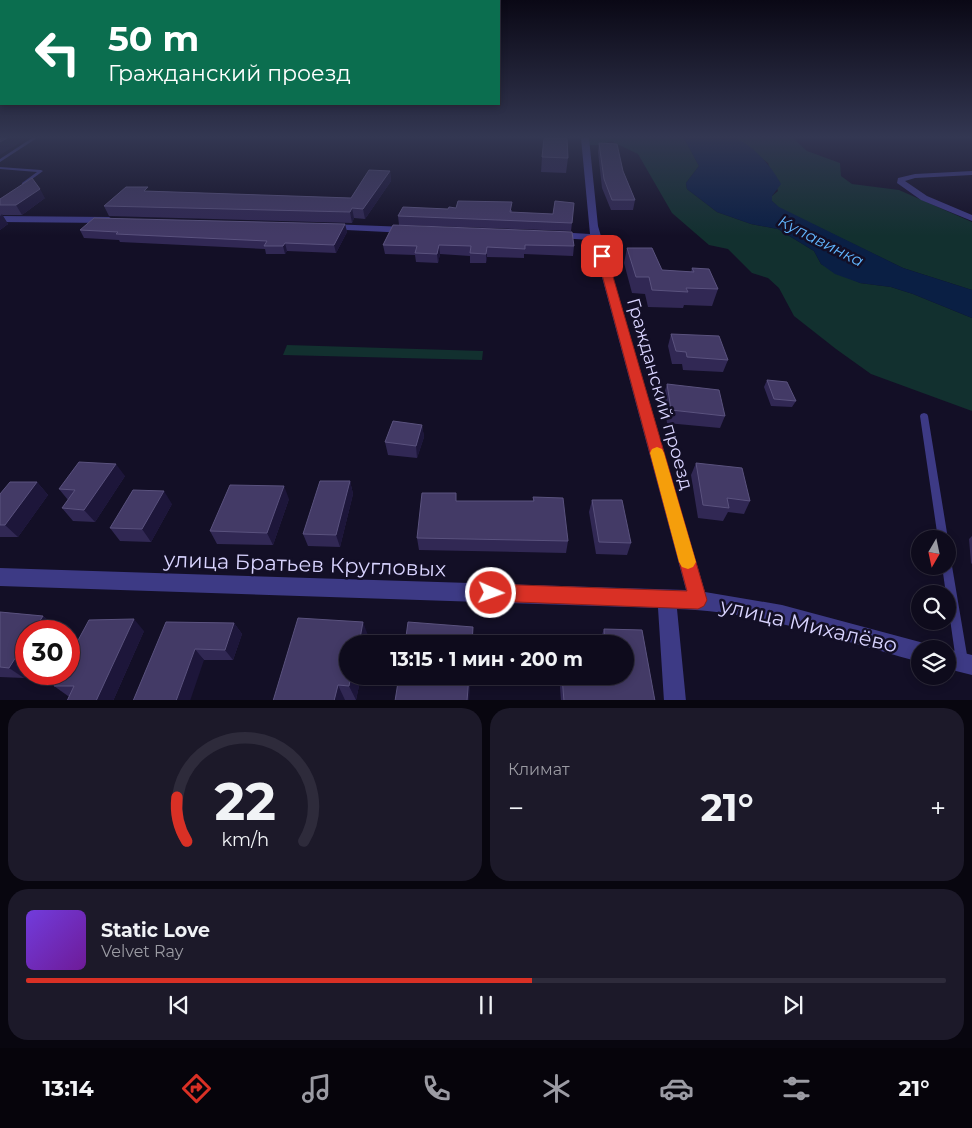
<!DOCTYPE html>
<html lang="ru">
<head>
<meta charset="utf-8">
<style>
  :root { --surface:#0e0b1c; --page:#1c1929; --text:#f1f3f6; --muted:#9b9ba3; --line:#2e2b3b; --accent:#d93025 }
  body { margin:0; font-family:Montserrat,sans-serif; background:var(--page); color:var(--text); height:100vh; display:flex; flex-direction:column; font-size:19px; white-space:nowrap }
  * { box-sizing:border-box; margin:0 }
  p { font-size:16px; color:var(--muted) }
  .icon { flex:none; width:28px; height:28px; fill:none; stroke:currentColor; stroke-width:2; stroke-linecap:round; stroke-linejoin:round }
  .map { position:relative; height:700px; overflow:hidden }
  .details { display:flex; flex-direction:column; gap:8px; padding:8px; background:#08060f; flex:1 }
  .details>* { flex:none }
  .hud { position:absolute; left:0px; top:0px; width:500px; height:105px; box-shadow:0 2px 8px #0003,0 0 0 1px var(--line); background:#0b6e4f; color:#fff; overflow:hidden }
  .needle { width:32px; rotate:189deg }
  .controls { position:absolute; left:911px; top:530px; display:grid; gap:10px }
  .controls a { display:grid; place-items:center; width:45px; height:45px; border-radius:50%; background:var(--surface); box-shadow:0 2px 8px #0003,0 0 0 1px var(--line); font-size:25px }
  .speed { position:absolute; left:15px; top:620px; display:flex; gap:10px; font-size:25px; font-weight:700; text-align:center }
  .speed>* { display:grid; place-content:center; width:65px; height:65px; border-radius:50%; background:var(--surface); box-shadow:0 2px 8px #0003,0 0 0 1px var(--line); line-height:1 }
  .speed .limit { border:8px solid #d22; background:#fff; color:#111 }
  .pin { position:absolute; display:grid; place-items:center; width:42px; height:42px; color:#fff; margin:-21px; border-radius:10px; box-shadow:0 2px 8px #0006 }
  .me { position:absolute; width:55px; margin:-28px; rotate:92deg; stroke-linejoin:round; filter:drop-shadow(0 0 4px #0008) }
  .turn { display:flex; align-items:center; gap:18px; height:105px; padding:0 25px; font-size:22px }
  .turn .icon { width:65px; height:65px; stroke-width:2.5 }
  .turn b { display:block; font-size:35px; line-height:42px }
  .big { font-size:38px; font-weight:700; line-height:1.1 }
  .details .widget { flex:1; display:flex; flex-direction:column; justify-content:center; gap:8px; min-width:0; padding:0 18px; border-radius:20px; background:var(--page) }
  .details .dial { align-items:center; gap:0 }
  .dial svg { height:130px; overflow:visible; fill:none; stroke:var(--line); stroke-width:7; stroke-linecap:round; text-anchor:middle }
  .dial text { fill:var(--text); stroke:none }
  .song { display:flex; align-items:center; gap:15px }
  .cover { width:60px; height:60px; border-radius:8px; background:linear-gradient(135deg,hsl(260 70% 55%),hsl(280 70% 35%)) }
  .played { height:5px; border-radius:2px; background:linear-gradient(90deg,var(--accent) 55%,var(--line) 55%) }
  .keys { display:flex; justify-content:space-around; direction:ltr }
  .heat { display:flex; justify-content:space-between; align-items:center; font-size:28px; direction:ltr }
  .details .tiles { flex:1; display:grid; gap:8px; grid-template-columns:1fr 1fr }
  .widget:last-child { grid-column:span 2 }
  .trip { position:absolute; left:339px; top:635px; width:295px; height:50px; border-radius:25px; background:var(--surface); box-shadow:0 2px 8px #0003,0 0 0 1px var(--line); font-weight:700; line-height:50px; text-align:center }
  .tabs { display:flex; height:80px; justify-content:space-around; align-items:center; background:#06040b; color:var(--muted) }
  .tabs .icon { width:35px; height:35px }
  .tabs .selected { color:var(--accent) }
  .tabs b { font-size:22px; color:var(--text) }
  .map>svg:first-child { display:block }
  .green { fill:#12302f }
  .water { fill:#0a1f44 }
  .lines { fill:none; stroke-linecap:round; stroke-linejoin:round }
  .lane { fill:#3d3a85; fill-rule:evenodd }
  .street { fill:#3d3a85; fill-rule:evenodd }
  .wall { fill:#312854 }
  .shaded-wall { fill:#1d163a }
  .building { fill:#433a66; stroke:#5a527e }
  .route { fill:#d93025; stroke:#8d1f18 }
  .slow { fill:#f59e0b }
  .labels { text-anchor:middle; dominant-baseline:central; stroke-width:5; stroke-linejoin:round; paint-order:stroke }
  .far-water-label { font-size:16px; font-style:italic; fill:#62b6ff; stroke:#130f26 }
  .street-label { font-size:18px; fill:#d9d4ff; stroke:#130f26 }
  .near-street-label { font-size:21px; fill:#d9d4ff; stroke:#130f26 }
</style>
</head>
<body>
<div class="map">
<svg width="972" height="701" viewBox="0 0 972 701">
  <rect width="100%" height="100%" fill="#130f26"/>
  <path class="green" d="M588,138H684L699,166L686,183L687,189L717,212L751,224L778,229L814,251L821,264L860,283L891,287L913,294L972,318V411L871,374L836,349L794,316L779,288L768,278L752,273L728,249L709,245L672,213L638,154L611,141L600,145H588Z
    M734,138H793L807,151L840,163L841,176L852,184L899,190L972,222V290L903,268L779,208L772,201V196L778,191L768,163Z
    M287,345L483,351L482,360L283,355Z"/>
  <path class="water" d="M684,138C697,138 724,134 735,138C753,145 773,168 781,184L772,196V201L779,207L903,268L972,290V318L913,294L891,287L860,283L835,274L821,264L814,251L778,229L751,224L717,212L687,189L686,183L699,166Z"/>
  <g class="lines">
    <path class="lane" d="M32,138H37L0,162V159Z
      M0,167L41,170L43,171L24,185L22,184V183L37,172L0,169Z
      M924,413L927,414L928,416L948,539V541V539H938L920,416L921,414Z
      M948,561L951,562L952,566L968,661L966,665L962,667L958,665L956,661L948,605V594H946L942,566H948Z"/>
    <path class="street" d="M581,138H589L598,226L705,592L782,605L920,642L927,645L929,649H920V662C841,641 760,611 677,609L686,701H664L658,608L0,586V568L686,590L592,240L557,238L552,235L557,232L590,234Z
      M972,171V175L915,178L905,181L927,196L972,215V221L921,200L897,183L898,178L915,174Z
      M0,216L109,217L114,220L109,223L0,222Z
      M329,224L407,227L412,230L407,233L326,229V225Z
      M948,649L972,655V675L948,669Z"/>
  </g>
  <path class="wall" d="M599,143L623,171L635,200L633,210H611L602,188L598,152Z
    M542,157L568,158L566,173L541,172Z
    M390,171L391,181L365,219L354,218L352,223L109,216L104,206L149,191L351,198Z
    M45,198L22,215H2L8,224L0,230V199Z
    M448,209L512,210V212L572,223L571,231L399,225L398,216Z
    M345,224L347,232L336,253L287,251L285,254H266L265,249L120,242L119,240L84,238L80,230Z
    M393,225L574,246L573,256L524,254V258L487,257L486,263H470V256L440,254L438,263L416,262L415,255L385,254L383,245Z
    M627,248L662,270L691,272L692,268L718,289L712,306L684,305L683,308L648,307L645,294L632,293L624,263Z
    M671,334L728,360L723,372L683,370L682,364H672L668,346Z
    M767,380L796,401L792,407L771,406L764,387Z
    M667,384L725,416L720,428L667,423L663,397Z
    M422,425L424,437L417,458L388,455L385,442Z
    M696,463L750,501L744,514L728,512L723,521L698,518L691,475Z
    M125,476L95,522L73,521L62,508L68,500L59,489Z
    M350,481L353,494L340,547L308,546L303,534Z
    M37,482L48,495L18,537H0V494Z
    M533,497L568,541L566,553L419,550L417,538L457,501H533Z
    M289,499L273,545L217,544L210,531Z
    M592,500L631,543L627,555L596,554L589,512Z
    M172,504L151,542L120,541L110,528Z
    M972,536V564L971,563L969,539Z
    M0,612L43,616L56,627L24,678L0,677Z
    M166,622L234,623L242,634L233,660H204Z
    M604,629L642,630L655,701H561L560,687L562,677H605L604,676H625V644H600V640Z
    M144,631L113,701H67L69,696H68L54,686Z
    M369,638L348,676H361L356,700H345V701H273Z"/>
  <path class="shaded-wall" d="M7,138H28L0,155V142Z
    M390,171L391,181L365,219L363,209Z
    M40,189L45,198L22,215L16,205Z
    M352,208L354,218L352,223L350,212Z
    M2,214L8,224L0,230V216Z
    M345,224L347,232L336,253L334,245Z
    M285,243L287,251L285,254L283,246Z
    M439,245L440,254L438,263L437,254Z
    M487,247V257L486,263V254Z
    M422,425L424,437L417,458L416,446Z
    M116,464L125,476L95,522L84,510Z
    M350,481L353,494L340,547L336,535Z
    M37,482L48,495L18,537L5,525Z
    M284,486L289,499L273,545L267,533Z
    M164,491L172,504L151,542L142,529Z
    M43,616L56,627L53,631H33Z
    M134,619L144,631L113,701H96Z
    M363,622L369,638L368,644H359Z
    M234,623L242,634L233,660L225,650Z
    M26,641V674H27L24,678L9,668Z
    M195,649L204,660L190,701H176Z
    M351,676H361L356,700L349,686Z
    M469,676H471L469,701H467Z
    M338,685L345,700V701H334Z"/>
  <path class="building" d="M0,138H7L0,142Z
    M544,138H567L568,158L542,157Z
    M599,143L617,144L623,171L635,200H612L604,179Z
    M369,170L390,171L363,209L352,208L350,212L104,206L126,187H148L144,191L351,198Z
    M32,178L40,189L16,205H0V199Z
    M458,201L512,202L510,212L553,214L555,201L574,203L572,223L398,216L403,207L448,209L449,207L456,208Z
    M94,218L345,224L334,245L285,243L283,246H264L267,241L116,234L118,232L80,230Z
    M393,225L572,232L574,246L525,245V249L487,247L486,254L470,253L471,246L439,245L437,254L415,253L417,246L383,245Z
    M627,248H652L662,270L694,272L692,268L709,269L718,289L686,288L688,292L652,290L649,277H636Z
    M671,334L719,336L728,360L687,357L686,352L676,351Z
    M767,380L787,382L796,401L774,399Z
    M667,384L719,390L725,416L671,410Z
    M393,421L422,425L416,446L385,442Z
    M79,462L116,464L84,510L62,508L75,490L59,489Z
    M696,463L742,468L750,501L727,498L729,508L703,505Z
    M320,481H350L336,535L303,534Z
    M10,482H37L5,525H0V494Z
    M230,485L284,486L267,533L210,531Z
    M133,490L164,491L142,529L110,528Z
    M422,493H456V501H534L533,497L563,498L568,541L417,538Z
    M592,500H622L631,543L599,542Z
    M0,612L43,616L33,631H26V641L9,668L0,667Z
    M298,618L363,622L359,644H348V676H351L349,686L338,685L334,701H273Z
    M134,619L96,701H67L74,686H54L60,674H69V657L89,620Z
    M166,622L234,623L225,650L195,649L176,701H133Z
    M408,622L473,627L472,644H405Z
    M604,629L642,630L655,701H564L562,677L610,678V676H625V644H605Z
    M399,676H469L467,701H395Z"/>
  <linearGradient id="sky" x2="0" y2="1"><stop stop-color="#0a0815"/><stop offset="0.58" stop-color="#333752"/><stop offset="1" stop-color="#333752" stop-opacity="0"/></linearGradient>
  <rect width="972" height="236" fill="url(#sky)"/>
  <path class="route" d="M602,253L607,256L707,600L704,606L698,609L491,601L485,599L482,593L485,587L491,584L687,591L597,256Z"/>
  <path class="slow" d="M657,447L662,449L664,453L696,562L693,567L688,569L682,567L679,562L650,453L652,449Z"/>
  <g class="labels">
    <g class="far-water-label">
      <text transform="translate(821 241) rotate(27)">Купавинка</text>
    </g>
    <g class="street-label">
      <text transform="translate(660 394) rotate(74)">Гражданский проезд</text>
    </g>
    <g class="near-street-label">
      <text transform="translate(305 564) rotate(2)">улица Братьев Кругловых</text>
      <text transform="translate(809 625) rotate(13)">улица Михалёво</text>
    </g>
  </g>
</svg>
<div class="controls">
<a><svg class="needle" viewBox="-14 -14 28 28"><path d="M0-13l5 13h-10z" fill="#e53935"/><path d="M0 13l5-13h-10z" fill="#9b9ba3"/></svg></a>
<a><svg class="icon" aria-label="search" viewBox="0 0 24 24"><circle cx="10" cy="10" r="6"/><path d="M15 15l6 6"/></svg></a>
<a><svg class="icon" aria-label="layers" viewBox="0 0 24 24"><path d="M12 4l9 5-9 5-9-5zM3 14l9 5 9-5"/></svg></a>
</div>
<div class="speed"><div class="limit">30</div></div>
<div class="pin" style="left:602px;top:256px;background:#d93025"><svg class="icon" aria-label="arrive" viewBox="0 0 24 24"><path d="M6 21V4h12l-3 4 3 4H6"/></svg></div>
<svg class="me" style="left:491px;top:593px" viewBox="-20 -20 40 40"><circle r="17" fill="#d93025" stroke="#fff" stroke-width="3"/><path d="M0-11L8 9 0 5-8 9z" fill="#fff"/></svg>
<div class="trip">13:15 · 1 мин · 200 m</div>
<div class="hud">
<div class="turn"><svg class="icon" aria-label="left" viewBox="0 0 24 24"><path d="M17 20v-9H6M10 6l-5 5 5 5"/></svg><div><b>50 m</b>Гражданский проезд</div></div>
</div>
</div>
<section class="details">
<div class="tiles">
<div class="widget dial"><svg viewBox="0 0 100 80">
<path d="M14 69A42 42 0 1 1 86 69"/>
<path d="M14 69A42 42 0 0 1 8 42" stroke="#d93025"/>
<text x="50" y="56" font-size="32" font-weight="700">22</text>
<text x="50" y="72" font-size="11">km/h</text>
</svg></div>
<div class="widget"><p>Климат</p>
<div class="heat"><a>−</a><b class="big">21°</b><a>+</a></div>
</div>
<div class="widget">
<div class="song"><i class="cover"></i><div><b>Static Love</b><p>Velvet Ray</p></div></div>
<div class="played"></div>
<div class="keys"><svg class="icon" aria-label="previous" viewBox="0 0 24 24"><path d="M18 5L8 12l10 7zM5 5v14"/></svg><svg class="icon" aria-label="pause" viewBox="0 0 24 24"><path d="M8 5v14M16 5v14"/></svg><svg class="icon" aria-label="next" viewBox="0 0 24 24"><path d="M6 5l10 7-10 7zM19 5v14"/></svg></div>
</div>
</div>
</section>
<nav class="tabs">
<b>13:14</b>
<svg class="icon selected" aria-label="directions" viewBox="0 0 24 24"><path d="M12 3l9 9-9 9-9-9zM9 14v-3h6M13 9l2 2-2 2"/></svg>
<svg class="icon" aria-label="music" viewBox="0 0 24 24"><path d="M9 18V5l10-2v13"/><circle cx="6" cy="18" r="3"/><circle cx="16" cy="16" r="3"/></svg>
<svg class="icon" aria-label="phone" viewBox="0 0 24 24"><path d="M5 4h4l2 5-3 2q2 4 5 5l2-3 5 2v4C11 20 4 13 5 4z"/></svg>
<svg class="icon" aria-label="climate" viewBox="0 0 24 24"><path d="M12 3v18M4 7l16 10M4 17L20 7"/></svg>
<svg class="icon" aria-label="car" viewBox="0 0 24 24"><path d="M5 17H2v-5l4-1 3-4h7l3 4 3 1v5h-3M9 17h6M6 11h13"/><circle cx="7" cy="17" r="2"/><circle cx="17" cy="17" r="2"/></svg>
<svg class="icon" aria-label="filters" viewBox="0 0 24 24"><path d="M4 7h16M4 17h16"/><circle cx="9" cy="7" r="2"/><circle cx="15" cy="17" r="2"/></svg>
<b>21°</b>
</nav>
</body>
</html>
